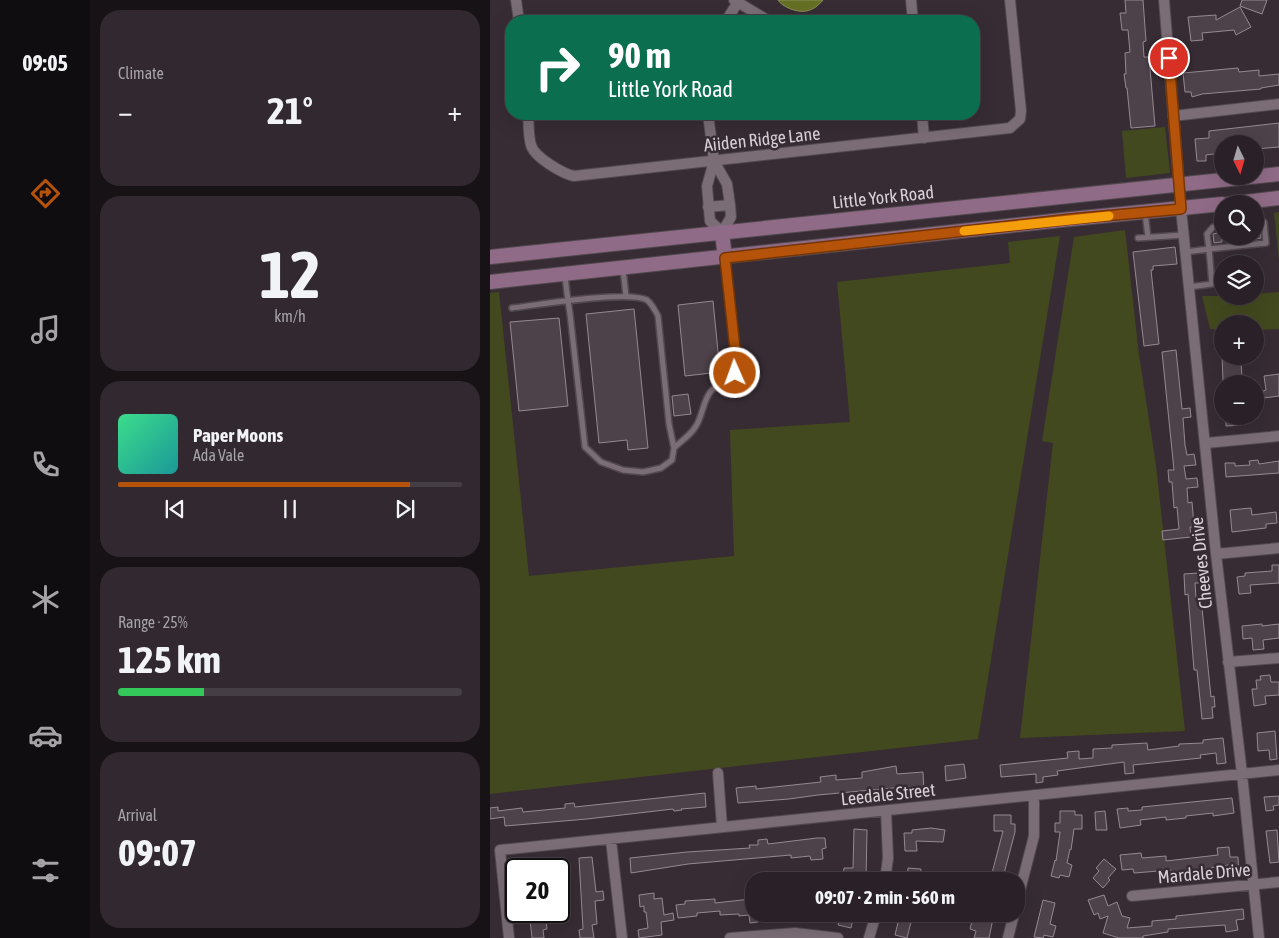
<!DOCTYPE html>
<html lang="en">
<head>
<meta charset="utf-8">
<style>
  :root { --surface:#292127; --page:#31292f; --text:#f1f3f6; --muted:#a5a3a7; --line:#453e44; --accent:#b45309 }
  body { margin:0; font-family:"Asap Condensed",sans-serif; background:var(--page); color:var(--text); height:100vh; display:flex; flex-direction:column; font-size:19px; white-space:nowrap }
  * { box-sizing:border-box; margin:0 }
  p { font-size:16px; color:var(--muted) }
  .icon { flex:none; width:28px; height:28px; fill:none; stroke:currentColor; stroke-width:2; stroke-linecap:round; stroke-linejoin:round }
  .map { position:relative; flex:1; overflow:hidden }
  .side { display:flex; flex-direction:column; gap:10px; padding:10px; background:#171215; width:400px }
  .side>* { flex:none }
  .top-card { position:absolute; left:15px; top:15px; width:475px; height:105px; border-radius:20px; box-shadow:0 5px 20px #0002,0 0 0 1px var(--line); background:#0b6e4f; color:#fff; overflow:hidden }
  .needle { width:32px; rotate:175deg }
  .buttons { position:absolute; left:724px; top:135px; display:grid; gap:10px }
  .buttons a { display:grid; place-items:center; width:50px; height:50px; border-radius:50%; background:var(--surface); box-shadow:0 5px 20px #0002,0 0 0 1px var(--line); font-size:25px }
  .speed { position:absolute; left:15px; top:858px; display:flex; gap:10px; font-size:25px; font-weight:700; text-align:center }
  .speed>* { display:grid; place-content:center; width:65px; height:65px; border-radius:50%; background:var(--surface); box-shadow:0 5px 20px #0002,0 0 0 1px var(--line); line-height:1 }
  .speed .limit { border:2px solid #111; border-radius:8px; background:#fff; color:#111 }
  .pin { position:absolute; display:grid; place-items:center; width:42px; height:42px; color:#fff; margin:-21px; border:2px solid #fff; border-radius:50%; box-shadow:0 1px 5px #0007 }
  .me { position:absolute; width:55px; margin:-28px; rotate:358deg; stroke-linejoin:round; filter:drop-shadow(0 0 4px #0008) }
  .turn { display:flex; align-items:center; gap:18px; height:105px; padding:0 20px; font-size:22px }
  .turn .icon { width:65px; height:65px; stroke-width:2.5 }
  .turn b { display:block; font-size:35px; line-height:42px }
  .big { font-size:38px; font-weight:700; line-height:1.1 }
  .side .widget { flex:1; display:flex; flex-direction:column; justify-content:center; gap:8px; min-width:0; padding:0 18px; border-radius:20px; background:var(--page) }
  .side .dial { align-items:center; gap:0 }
  .dial b { font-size:65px; line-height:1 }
  .song { display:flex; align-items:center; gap:15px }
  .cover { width:60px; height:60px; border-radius:8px; background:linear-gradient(135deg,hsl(150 70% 55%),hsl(180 70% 35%)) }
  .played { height:5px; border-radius:2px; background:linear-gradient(90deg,var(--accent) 85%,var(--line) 85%) }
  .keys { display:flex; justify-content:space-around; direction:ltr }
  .heat { display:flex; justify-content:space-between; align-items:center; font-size:28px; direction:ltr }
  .charge { height:8px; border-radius:4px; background:linear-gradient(90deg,#34c759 25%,var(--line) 0) }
  .trip { position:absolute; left:255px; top:872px; width:280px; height:50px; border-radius:20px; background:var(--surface); box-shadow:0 5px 20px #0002,0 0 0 1px var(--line); font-weight:700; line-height:50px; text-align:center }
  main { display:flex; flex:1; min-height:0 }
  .menu { display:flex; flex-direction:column; width:90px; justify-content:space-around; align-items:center; background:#100d10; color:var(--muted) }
  .menu .icon { width:35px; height:35px }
  .menu .on { color:var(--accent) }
  .menu b { font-size:22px; color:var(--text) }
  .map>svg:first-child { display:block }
  .green { fill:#43491e }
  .water { fill:#667025; stroke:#888d5a }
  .building { fill:#4e424a; stroke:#958892 }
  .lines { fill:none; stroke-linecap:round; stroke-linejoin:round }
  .service-casing { stroke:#52494f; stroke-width:8 }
  .minor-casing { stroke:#52494f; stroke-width:12 }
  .secondary-casing { stroke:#52494f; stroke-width:16 }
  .service { stroke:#7a6d76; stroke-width:5 }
  .minor { stroke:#7a6d76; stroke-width:10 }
  .secondary { stroke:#906b87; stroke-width:14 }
  .route-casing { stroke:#753606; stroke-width:12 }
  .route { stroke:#b45309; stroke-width:9 }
  .slow { stroke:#f59e0b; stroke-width:9 }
  .labels { text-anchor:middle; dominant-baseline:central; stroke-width:5; stroke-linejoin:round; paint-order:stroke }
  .street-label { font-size:18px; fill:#d7d0d5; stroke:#372c34 }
</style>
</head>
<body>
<main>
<nav class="menu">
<b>09:05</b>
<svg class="icon on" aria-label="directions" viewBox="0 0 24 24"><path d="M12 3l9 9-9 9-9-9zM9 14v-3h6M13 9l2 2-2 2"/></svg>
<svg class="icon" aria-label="music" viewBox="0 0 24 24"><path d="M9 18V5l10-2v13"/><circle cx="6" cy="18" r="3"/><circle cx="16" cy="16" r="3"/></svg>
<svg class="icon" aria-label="phone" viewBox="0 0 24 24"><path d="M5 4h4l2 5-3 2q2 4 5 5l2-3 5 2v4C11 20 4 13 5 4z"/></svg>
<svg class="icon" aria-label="climate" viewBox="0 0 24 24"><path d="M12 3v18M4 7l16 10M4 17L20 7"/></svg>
<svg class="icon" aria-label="car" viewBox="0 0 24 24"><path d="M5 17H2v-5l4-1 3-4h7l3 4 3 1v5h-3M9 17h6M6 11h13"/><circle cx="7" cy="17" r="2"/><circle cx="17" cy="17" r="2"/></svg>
<svg class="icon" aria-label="filters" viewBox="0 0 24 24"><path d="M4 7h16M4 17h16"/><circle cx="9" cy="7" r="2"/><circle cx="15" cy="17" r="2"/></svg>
</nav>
<section class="side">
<div class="widget"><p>Climate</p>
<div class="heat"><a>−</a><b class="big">21°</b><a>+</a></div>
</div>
<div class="widget dial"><b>12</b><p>km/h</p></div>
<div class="widget">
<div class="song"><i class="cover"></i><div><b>Paper Moons</b><p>Ada Vale</p></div></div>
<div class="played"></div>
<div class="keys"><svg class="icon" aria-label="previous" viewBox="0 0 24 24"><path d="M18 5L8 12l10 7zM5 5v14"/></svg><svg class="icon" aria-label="pause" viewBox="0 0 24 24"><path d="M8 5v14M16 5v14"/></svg><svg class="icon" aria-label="next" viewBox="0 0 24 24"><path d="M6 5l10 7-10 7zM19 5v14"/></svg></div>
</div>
<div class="widget"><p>Range · 25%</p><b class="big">125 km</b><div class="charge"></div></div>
<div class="widget"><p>Arrival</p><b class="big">09:07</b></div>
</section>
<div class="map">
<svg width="789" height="938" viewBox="0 0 789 938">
  <rect width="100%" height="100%" fill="#372c34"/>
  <path class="green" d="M675,127L680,173L636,178L632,131Z
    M789,212V260L784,213Z
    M635,230L649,355L666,465L695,731L530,738L563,443L552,441L584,237Z
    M570,236L488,739L0,794V293L9,292L39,576L244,556L240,430L360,422L347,282L520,263L518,242Z
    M789,292V329L765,330V324H732V329H720L712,296H765V294Z"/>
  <path class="water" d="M288,0H333C329,5 323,10 316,11C308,13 292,7 288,0Z"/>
  <path class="building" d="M635,0H653L656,41L653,42L654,57H659L665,126L641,128L637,88H636L634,74H636L635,53L640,52L638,30H632L630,13H636Z
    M752,0H777L772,14L750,6Z
    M750,7L761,27L746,35L744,30L712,33L713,40L701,41L698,17L726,15V20Z
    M748,68L749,72L769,70V76L789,74V85L771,88V89L712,94L702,97L701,92H695L693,73Z
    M789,123V147L765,149V144H732V153L716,155V161H707L705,139L719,138V131Z
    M770,228L771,238L765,239V229Z
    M732,232V242L724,243L723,234Z
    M685,247L687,264L663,266V270H661L669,344L654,346L643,252Z
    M223,301L230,372L195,376L188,305Z
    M144,309L158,448L138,450L137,440L109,443L96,314Z
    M69,318L78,406L29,411L20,322Z
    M686,350L692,409L700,408L701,417L693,418L695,445L697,455L704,454L706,465L694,466L696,479L707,478L708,487L697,488L698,503L702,502L703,514L704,527H700L701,537L673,540L672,531L689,529L687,507L684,508L682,482H679L678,470H684L672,352Z
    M732,356H740L741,360H751L752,379L733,380Z
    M789,374V396L774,398L773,391L776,390L774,376Z
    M198,394L201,414L184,416L182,396Z
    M736,416H750L751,425L736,426Z
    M768,460L769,464L789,461V473L736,477L735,463H745V466L760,465L759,461Z
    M761,508L762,515L786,512L787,523L776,524V528L742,532L740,510Z
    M782,565H789V583L760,585L761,593L749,594L747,577L755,576V573L782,571Z
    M708,573L709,583H705L706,598H711L721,697L724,696L725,707H722L723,718L712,719L707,670H704L698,594L695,595L694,574Z
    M772,624V626L789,624V638L773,640L774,649L763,650L762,638L753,639L752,626Z
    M780,675L781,682H789V695L775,696L776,704L764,706L762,689H767L766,680H771L770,676Z
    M785,731L787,759L780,760L779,750L768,751L767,733Z
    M733,738L736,763L727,764L726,753L710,755L711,758L643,765L644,773L635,774L634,762L567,771L568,775L553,777V782L546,783V774L511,777L510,765L578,758L577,752L589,751V759L603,758V749L622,748V745L657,743L658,750L689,746V744L713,743V740Z
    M474,764L476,778L456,781L455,766Z
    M406,766L407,774L433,772L434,793L426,794V787H414L328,795L299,799L248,803L246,788L266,786V789L331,782L330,777L346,775V780L372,778V772Z
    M215,793L216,807L191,809L192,810L184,811L183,809L97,819L15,826L14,817L0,819V808L8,807V811L32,808L33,812L75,808V804L84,803L85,807Z
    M789,796V805L783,806L784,810L776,811L774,797Z
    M742,798L744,813L723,816V813L696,816V818L676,820V817L650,820L651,825L630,828L627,809L638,808V811L652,810V807Z
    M570,811H585V815H592V829H584L581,850L580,849L577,863L582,865L579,877L570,875L569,878L561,876L565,860L566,861L570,832H565V823H570Z
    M615,811L617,830H606L605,812Z
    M504,815H521V824H525V832L512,881H500L513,831H504Z
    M441,828L455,830L453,842L426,841L427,851H415L414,833H422V830Z
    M364,829L377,830L376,881H359V879H353L354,868H363Z
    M787,830L789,862L780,863L776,831Z
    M327,838H335L336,848L332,849L333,859L321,860L320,856L301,858V855L198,864L141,873L140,858L197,852L260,848L259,845H268V840L277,839L278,844Z
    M739,847L740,857H748L749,876L739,877L738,865L702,871L703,881L696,882L694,871L681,872V870L644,873L643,869L632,870L630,855L651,853L652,858L676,856V861L728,855L727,848Z
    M102,857L106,892L113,891L114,900L105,901L107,924L102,925L104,938H90L89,930L93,929L89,858Z
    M614,859L626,869L618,878L620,880L613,888L603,878L609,871L606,868Z
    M48,861V869H22V864Z
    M418,868L431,869L430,881H417Z
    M164,893V899L172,898L174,915L183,913L184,920L171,922L172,935L149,938L148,930L158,928L156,912H154V906L150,907L149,895Z
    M614,895L618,906L627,902L632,916L640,918L637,928L662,926V921L686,919V916L753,909L754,919L746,920L748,930L736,932L735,925L678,929V932L653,936V938H629L613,933L618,916L610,919L608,913L604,915L598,900Z
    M225,899V903L261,899V901H264V914H268V922L260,923L259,915L249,916V914L230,915V911L207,913V916L188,918L186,905L195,904V901Z
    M553,900L565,903L560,924L566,926L563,937L554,935L553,938L544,937Z
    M39,911H55L57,929L53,930L54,938H42Z
    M351,914H364L361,928L348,925Z
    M410,914H423L417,938L405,935Z
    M491,914H504L499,938H484L486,931L480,929L483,917L490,919Z"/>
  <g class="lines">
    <defs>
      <path id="service" d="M728,205L730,224
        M655,213L658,237
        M732,224L723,227L717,234L719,249L776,243L774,222L768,220L767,201
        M648,238L694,235
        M695,252L719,249L722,284L699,287
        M133,269L136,296
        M22,308C46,305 139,290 157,300C162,304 165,310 168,316L179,424L184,448L182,460L171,468L153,472L133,470L111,462L95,447L80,314C78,301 76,288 75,275
        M184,448C191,441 201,435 206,426C213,415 213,399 222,390C232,381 243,382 247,367L235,258"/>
      <path id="minor" d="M26,0L29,21
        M244,0L279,21
        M421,0L423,21
        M674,0L691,209L726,554L752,774L769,938
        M236,21L248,2
        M38,114C39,124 38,135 41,145C44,157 73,174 84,176L520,128L530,119L531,111L520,0
        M218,114L224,161
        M432,114L434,138
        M683,116L789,104
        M224,161L237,184L240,205L241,217L232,232L220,221L217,186Z
        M218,207L240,205
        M716,443L789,436
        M726,554L789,548
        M738,662L789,658
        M228,773L232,827
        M121,840L132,938
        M395,881L398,858L396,811
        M642,896L789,882
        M526,906L544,836V795
        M19,938L10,850L789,770
        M240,938L305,933L348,938
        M379,938L386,914
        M518,938L524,914"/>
      <path id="secondary" d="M738,204L789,198
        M232,232L235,258
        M0,257L789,174
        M0,282L581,219L732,204"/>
    </defs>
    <use href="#service" class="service-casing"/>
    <use href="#minor" class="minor-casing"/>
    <use href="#secondary" class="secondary-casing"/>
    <use href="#service" class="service"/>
    <use href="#minor" class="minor"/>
    <use href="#secondary" class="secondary"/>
  </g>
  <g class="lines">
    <defs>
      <path id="route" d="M245,373L247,367L235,258L581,219L691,209L679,58"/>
    </defs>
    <use href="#route" class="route-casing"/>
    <use href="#route" class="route"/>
    <path class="slow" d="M474,231L619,216"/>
  </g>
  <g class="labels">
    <g class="street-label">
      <text transform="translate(272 139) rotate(-6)">Aiiden Ridge Lane</text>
      <text transform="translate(393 197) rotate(-6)">Little York Road</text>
      <text transform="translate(711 563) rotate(-96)">Cheeves Drive</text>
      <text transform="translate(398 794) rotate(-6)">Leedale Street</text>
      <text transform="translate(714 873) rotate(-5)">Mardale Drive</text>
    </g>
  </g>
</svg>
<div class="buttons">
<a><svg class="needle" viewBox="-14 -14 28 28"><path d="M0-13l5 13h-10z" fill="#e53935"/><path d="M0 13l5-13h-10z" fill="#a5a3a7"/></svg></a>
<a><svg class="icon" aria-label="search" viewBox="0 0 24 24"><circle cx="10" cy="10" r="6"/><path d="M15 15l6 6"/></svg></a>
<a><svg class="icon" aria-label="layers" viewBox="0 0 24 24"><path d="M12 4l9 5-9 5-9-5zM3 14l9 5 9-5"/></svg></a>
<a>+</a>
<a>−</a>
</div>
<div class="speed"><div class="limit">20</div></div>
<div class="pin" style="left:679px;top:58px;background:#d93025"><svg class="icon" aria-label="arrive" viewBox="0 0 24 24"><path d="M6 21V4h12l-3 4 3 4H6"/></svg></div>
<svg class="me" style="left:245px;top:373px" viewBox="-20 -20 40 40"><circle r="17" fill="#b45309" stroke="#fff" stroke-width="3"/><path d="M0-11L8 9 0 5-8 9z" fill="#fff"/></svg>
<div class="trip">09:07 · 2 min · 560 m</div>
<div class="top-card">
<div class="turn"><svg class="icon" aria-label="right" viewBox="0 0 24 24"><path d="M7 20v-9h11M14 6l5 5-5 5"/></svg><div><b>90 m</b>Little York Road</div></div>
</div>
</div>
</main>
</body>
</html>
